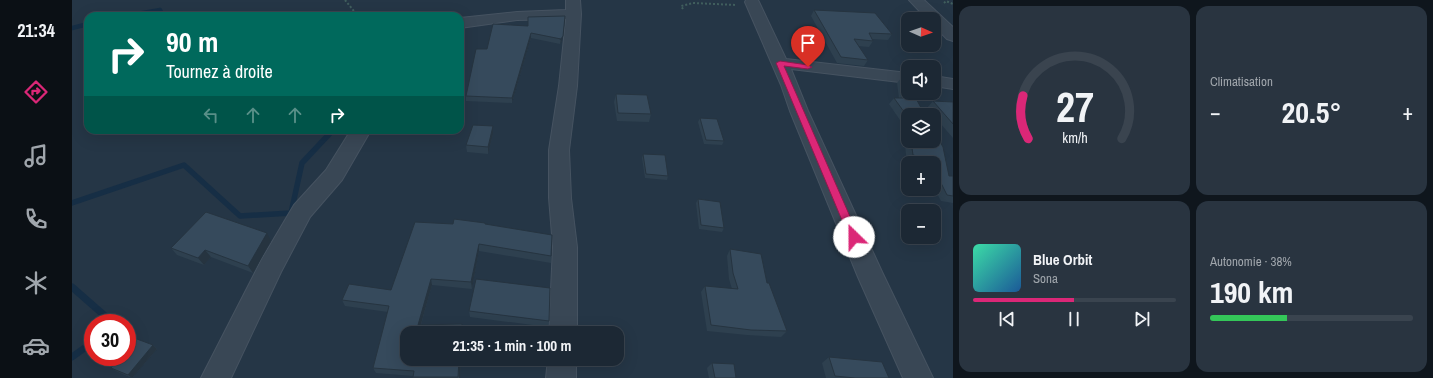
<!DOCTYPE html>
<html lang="fr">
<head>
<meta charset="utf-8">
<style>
  :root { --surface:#1c2834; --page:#293440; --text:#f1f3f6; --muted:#a0a6ac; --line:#3a444f; --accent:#db2777 }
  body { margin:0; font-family:"Archivo Narrow",sans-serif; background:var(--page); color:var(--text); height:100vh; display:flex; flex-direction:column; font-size:15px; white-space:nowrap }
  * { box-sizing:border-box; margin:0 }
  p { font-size:13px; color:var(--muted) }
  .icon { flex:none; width:22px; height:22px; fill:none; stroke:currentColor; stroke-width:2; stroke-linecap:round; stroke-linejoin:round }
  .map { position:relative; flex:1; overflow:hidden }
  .drawer { display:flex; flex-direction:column; gap:6px; padding:6px; background:#0f161d; width:480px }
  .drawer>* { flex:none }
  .banner { position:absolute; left:12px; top:12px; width:380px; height:122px; border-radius:12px; box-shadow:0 4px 16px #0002,0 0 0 1px var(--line); background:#00695c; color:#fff; overflow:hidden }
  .needle { width:26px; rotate:92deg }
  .buttons { position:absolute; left:829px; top:12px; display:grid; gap:8px }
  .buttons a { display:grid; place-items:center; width:40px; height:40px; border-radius:8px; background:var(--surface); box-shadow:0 4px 16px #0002,0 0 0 1px var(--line); font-size:20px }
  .speed { position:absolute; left:12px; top:314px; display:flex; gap:8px; font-size:20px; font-weight:700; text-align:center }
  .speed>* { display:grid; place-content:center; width:52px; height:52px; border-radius:50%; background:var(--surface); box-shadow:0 4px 16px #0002,0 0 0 1px var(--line); line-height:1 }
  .speed .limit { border:6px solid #d22; background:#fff; color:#111 }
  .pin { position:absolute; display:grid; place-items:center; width:34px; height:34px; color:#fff; margin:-41px -17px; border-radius:50% 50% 50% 0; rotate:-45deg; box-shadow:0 0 4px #0007 }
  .pin .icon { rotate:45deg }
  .me { position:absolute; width:44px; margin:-22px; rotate:337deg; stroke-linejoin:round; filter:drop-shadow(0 0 3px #0008) }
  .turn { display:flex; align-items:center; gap:14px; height:84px; padding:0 16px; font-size:18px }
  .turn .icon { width:52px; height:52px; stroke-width:2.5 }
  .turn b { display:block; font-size:28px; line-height:34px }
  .lanes { display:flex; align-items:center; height:38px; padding:0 16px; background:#0003; justify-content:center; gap:20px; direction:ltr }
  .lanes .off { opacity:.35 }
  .big { font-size:30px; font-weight:700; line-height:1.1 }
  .drawer .widget { flex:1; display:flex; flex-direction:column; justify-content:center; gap:6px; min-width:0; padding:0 14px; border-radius:12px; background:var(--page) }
  .drawer .dial { align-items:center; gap:0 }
  .dial svg { height:104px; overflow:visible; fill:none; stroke:var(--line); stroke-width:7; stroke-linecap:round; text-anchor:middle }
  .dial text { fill:var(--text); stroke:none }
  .song { display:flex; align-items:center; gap:12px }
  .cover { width:48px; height:48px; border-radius:6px; background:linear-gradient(135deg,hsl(160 70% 55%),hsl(210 70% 35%)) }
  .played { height:4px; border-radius:2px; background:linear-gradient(90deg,var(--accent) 50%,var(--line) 50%) }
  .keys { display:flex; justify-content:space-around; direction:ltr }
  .heat { display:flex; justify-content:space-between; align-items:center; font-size:22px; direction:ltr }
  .charge { height:6px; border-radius:3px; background:linear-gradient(90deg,#34c759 38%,var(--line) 0) }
  .drawer .tiles { flex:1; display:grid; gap:6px; grid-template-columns:repeat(2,1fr) }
  .trip { position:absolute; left:328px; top:326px; width:224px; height:40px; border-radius:12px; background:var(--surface); box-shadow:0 4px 16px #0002,0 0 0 1px var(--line); font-weight:700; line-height:40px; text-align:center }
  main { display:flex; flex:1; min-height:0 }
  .tabs { display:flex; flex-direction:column; width:72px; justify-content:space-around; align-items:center; background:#0b1015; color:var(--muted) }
  .tabs .icon { width:28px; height:28px }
  .tabs .current { color:var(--accent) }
  .tabs b { font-size:18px; color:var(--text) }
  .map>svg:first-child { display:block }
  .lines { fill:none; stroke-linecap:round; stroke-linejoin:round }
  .stream-far2 { stroke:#162e45; stroke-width:4.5 }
  .stream-far1 { stroke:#162e45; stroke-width:5.5 }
  .stream { stroke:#162e45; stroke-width:7 }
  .minor-casing { stroke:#465361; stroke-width:2 }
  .path { stroke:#405e5d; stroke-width:2; stroke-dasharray:2 2; stroke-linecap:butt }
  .minor { fill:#394755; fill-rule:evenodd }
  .wall { fill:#2e404f }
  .shaded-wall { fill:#263440 }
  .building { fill:#364a5c; stroke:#263440 }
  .route { fill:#db2777; stroke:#8e194d }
</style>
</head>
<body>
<main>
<nav class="tabs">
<b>21:34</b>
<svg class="icon current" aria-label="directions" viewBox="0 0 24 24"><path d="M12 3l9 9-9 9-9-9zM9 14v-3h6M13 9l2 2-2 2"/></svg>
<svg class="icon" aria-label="music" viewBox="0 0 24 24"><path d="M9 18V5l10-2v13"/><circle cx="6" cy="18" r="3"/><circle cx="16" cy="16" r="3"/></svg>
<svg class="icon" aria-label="phone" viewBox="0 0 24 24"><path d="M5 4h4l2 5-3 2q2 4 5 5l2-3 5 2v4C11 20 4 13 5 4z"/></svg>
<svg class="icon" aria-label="climate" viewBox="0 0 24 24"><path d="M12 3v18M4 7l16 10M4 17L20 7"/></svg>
<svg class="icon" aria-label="car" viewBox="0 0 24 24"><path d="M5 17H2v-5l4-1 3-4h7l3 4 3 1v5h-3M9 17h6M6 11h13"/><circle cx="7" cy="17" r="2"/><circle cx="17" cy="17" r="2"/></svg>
</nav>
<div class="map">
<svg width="881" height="378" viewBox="0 0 881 378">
  <rect width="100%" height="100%" fill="#253646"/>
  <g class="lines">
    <path class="stream-far2" d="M54,16L88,10L91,16
      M0,28L16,24"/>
    <path class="stream-far1" d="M0,203L112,165L168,216L219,213L230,163L261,130"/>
    <path class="stream" d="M0,287L41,323
      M0,357L21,342"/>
    <defs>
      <path id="minor" d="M494,0H508L509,14L505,86L497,150L499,198L505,247V333H477L481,247L477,198V150L487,86L494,19L445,20L388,28V18L445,12L494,10Z
        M674,0H686L687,2L714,59L836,73V83L719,69L736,111L811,274L861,378H831L786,277L718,111L709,85L673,2Z
        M837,0H852L881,27V41L875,39L862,26V19H855Z
        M862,76L881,79V89L862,86Z
        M279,130H299L270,180L238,217L209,272L159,378H129L190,259L222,205L254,170Z
        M476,359H504V378H474Z"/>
    </defs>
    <use href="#minor" class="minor-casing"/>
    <path class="path" d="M273,0L286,16
      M872,3L874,1L881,4
      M611,9L609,6L621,3L664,5"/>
    <use href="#minor" class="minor"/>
  </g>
  <path class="wall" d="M742,10L820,34L816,40L800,39L801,41L797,47L786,46L796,60L792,66L765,63L739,16Z
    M456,17L490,41L488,44L459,38L440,103L394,101V96L415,49L456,26Z
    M830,77L836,115V141H862L877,176H881V203L869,201L862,188V163H841L835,162L830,123L817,104L822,98H827L825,83Z
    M544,94L579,114L577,122L545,121L542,102Z
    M861,101L881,102V138L855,108Z
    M628,118L652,141L650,145L632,144L626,122Z
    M421,134L416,154L395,152L394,145Z
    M571,154L596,176L595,180L573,178L570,158Z
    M626,199L652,228L650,232L627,229L624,203Z
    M413,223L414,225L479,256V263L407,251L400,289L360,285L349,325L390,324L391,333H335L389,359L388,378H341V376L304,373L301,368L316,312L273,306L270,300L319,290L381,224Z
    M199,241L181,273L139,257L132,265L105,255L99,248Z
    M658,249L695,283L715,331L709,337L675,335L635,331L629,292L633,286L660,289L657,279L655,256Z
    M397,311L477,321L476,327L398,317Z
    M81,345L85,349L60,378L44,371L39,368Z
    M757,357L817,378H754L750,363Z
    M640,363L664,378H637L635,368Z"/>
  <path class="shaded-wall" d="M492,21L490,41L488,44L489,39Z
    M459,33V38L440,103V98Z
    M421,126V134L416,154V147Z
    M195,233L199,241L181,273L176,266Z
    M407,244V251L400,289L399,282Z
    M133,250L139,257L132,265L126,258Z
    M359,279L360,285L347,331L346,325Z
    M390,324L391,330V333H389Z
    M81,345L85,349L60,378L56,375Z
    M387,359H389L388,378H387Z"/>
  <path class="building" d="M742,10L803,13L820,34L797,33L801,41L782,39L796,60L769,57Z
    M493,16L491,36L489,39L459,33L440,98L394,96L404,49H415L421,24L456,26V17Z
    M830,77H832L836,84V93H841L853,115H836V121L835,116L822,98H833Z
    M544,94L575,95L579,114L546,113Z
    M861,101L881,102V124Z
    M628,118L645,119L652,141L634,140Z
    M401,125L421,126L416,147L394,145Z
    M862,131L871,147L877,176H881V196L875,195L862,169V163H859L857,159L841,155L839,141H862Z
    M571,154L593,155L596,176L574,174Z
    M626,199L648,202L652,228L629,225Z
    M134,212L195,233L176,266L133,250L126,258L99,248Z
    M382,219L413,223V224L480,235L479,256L407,244L399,282L359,279L346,325L390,324L389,333H335V359H387L386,377H341L342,371L301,368L317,306L270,300L277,284L319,290L343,222L381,224Z
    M658,249L689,254L695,283H697L715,331L679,330L639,325L633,286L666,289L661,273Z
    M404,279L478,288L477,321L397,311Z
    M65,339L81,345L56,375L39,368L49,357H55V350Z
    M757,357L810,362L817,378H783L763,376Z
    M640,363L662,364L664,378H643Z"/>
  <path class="route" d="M708,61L736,65L740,67L736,69L712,66L787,237L786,239H779L777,237L704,63Z"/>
</svg>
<div class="buttons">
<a><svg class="needle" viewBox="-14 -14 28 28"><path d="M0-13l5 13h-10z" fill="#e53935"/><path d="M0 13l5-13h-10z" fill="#a0a6ac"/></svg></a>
<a><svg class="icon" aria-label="sound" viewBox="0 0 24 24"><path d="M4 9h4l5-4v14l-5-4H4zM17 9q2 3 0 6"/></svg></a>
<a><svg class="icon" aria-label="layers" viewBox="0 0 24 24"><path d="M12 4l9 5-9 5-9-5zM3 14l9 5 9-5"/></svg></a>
<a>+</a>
<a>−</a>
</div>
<div class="speed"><div class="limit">30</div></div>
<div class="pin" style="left:736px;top:67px;background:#d93025"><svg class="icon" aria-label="arrive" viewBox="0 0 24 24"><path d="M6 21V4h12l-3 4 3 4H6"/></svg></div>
<svg class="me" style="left:782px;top:237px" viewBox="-20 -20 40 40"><circle r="19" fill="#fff"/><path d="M0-13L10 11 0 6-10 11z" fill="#db2777"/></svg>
<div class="trip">21:35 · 1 min · 100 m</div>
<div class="banner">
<div class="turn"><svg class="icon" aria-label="right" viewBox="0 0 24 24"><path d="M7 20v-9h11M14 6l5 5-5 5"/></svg><div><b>90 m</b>Tournez à droite</div></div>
<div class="lanes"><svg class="icon off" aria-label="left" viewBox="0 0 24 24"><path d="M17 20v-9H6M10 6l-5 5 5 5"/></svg><svg class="icon off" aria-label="ahead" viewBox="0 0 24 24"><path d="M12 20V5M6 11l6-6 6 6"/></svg><svg class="icon off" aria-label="ahead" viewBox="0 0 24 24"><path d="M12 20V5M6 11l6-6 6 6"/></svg><svg class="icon" aria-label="right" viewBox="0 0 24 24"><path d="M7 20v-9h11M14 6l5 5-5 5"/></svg></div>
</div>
</div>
<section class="drawer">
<div class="tiles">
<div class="widget dial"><svg viewBox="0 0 100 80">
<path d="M14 69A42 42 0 1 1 86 69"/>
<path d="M14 69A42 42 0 0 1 10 36" stroke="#db2777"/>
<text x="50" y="56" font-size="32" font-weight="700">27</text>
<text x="50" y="72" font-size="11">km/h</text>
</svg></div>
<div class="widget"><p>Climatisation</p>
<div class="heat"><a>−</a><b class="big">20.5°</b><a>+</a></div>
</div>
<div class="widget">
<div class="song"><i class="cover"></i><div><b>Blue Orbit</b><p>Sona</p></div></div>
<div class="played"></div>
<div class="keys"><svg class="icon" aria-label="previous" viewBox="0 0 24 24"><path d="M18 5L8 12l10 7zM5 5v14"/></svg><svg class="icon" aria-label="pause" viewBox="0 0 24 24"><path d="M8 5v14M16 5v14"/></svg><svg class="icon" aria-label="next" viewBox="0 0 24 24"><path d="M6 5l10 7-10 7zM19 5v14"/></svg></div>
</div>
<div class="widget"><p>Autonomie · 38%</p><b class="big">190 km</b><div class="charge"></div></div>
</div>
</section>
</main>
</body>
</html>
